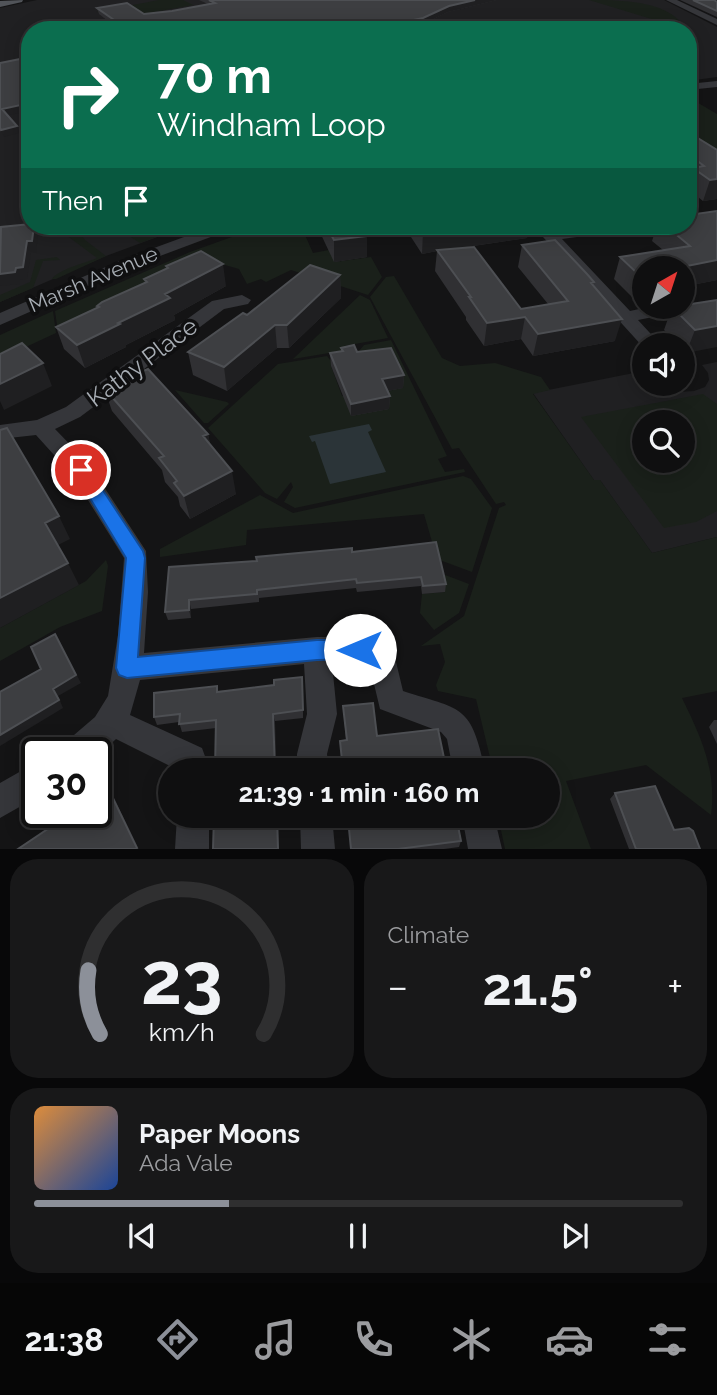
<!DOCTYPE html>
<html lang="en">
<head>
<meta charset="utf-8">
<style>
  :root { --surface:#0f0f10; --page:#181819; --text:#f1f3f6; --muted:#9b9c9f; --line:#2f2f30; --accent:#8c9099 }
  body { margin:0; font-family:Raleway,sans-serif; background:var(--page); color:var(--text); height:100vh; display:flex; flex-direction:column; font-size:26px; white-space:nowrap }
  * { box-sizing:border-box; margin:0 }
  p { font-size:23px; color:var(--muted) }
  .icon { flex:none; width:38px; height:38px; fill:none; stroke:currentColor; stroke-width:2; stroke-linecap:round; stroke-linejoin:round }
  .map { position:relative; height:849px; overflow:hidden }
  .side { display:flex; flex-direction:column; gap:10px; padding:10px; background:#080809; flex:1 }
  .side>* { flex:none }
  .banner { position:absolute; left:21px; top:21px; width:676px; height:214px; border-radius:28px; box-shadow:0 4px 18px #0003,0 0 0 2px var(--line); background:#0b6e4f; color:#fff; overflow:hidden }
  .needle { width:46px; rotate:39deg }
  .buttons { position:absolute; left:632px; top:256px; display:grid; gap:14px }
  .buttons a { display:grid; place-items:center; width:63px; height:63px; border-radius:50%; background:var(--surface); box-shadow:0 4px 18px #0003,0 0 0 2px var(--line); font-size:35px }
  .speed { position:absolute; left:21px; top:737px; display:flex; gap:14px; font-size:35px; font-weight:700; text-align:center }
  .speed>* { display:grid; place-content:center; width:91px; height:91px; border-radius:50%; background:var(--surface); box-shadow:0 4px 18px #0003,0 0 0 2px var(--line); line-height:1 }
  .speed .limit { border:4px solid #111; border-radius:10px; background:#fff; color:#111 }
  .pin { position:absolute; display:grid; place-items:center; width:60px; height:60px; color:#fff; margin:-30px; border:4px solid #fff; border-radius:50%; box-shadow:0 2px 7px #0007 }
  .me { position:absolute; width:77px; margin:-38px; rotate:270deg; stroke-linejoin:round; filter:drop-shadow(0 0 5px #0008) }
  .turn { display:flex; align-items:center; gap:24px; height:147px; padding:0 21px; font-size:32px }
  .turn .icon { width:91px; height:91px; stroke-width:2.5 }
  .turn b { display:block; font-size:49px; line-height:60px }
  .then { display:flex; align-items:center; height:66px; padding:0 21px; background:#0003; gap:14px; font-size:26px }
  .big { font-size:52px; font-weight:700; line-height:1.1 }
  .side .tile { flex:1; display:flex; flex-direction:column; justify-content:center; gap:10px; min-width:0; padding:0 24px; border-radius:28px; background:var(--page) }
  .side .dial { align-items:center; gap:0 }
  .dial svg { height:182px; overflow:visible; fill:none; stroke:var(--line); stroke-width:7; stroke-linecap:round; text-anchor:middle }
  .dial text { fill:var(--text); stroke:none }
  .song { display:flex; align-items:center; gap:21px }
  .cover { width:84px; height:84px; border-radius:10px; background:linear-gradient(135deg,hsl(30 70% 55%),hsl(220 70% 35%)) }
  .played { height:7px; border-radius:4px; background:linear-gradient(90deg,var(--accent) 30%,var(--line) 30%) }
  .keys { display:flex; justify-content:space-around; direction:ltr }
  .heat { display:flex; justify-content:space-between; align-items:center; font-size:38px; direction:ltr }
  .side .tiles { flex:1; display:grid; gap:10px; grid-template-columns:1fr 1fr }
  .tile:last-child { grid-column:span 2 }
  .trip { position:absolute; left:158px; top:758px; width:402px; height:70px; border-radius:35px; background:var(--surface); box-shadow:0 4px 18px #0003,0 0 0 2px var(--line); font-weight:700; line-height:70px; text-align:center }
  .dock { display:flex; height:112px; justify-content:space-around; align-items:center; background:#060606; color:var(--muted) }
  .dock .icon { width:49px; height:49px }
  .dock .selected { color:var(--accent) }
  .dock b { font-size:32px; color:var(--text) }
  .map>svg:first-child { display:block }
  .built { fill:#202022; fill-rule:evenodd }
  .green { fill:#1a201a; fill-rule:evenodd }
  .water { fill:#2b3438 }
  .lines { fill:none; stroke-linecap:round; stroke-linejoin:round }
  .minor { fill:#35363a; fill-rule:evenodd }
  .major { fill:#515459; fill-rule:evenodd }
  .wall { fill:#303033 }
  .shaded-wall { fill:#1f1f21 }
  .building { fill:#3d3e41; stroke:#4d4f53; stroke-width:2 }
  .route { fill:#1a73e8; stroke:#114b97; stroke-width:2 }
  .labels { text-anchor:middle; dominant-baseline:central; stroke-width:7; stroke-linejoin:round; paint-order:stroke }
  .far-street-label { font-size:21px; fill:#a7adb4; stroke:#0f0f10 }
  .street-label { font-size:24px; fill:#a7adb4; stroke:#0f0f10 }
</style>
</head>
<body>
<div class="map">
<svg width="717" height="849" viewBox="0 0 717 849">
  <rect width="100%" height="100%" fill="#141415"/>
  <path class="built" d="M37,0H664L717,27V77L688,81V30H30V226H187L106,256L0,302V8Z
    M717,362V537L652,553L600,480H594L533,393L644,371V383H657L679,392L694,391L705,387L709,380L708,373L702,365ZM644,422H682V460H644Z"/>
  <path class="green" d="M159,0H183L193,5L143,14L96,12Z
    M589,0C618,0 673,0 685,30L676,29L678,27Z
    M688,97L717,114V169L688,156Z
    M54,226H74L85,240L106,256L56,279H52C57,270 85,263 97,258Z
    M123,226H187L140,243L126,234Z
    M262,226H301L313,253L329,250L335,262L371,257L382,277L368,295L291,270L266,282L261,279L247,284L239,269L218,263L58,332L55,311L190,252Z
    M57,257L60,260L43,261L33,288L0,302V295L30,282L36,260Z
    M394,276L442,358L460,366L495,363L541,377L550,390L533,394L594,480H600L652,553L717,537V691L682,698C701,737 717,771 711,815L646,765L566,781L591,849H505L498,816H548V770H493L476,699L438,691L436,685L445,662L440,644L421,646L464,616L499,508L506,505L504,502L496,504L459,448L452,449L370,297L386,277Z
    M360,295L370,300L388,338L344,346L341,351L293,359Z
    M53,311L56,333L0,359V335Z
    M391,340L447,456L438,459L445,472L464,469L465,472L295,508L284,502L293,487L291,482L277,499L265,493L208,428L278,364L327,356L334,365L331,366L342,396L402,388L366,363L359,351L364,345Z
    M175,390L227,402L229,404L208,423H204Z
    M703,394L717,404V511L696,522L664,528L581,417ZM644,422H682V460H644Z
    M463,476L471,479L492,508L472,572L437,559L424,514L247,530L246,545L160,557V549L260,495L293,513Z
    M106,560L108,566L102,611L60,627L0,661V628L86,581Z
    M440,573L469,584L459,613L434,630L420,613L422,594L445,592Z"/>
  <path class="water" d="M369,424L372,430L368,432L386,472L330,484L315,441L312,442L309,436Z"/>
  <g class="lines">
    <path class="minor" d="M666,0H677L717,19V25Z
      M717,81V87L688,90V84Z
      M214,226H235L232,229L136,265L0,325V313L124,259Z
      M533,226H549L554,231L591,226H628L621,231L562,239L630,311L653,306H682V301L691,306L688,310L638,320L661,345H644V348Z
      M242,295L251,300L248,304L224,309L80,417L55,429L89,464L146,551L148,592L144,653L317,637H381L391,641L403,691C462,710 471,704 485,770H453L447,739L441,732L380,709L369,663H332L337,714L327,754L329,770H297V754L307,714L304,664L140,680L130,715L202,748L210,770H178L116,739L96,758V752H63L67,741L95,717L108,696L118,635L124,558L73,476L36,435L0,439V425L37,420L66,407L212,301Z
      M37,762V797L0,818V783Z
      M177,816H209V849H175Z
      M300,816H332L335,849H301Z
      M462,816H494L502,849H468Z"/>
    <path class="major" d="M23,0L22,2L0,7V1Z"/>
  </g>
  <path class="wall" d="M199,0H497L448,12L423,24L408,27L409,30H55L108,21L99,14L97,8L144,14L172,11L208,4Z
    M680,0H714L717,2V17Z
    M688,132L717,150V199L703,201L688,189L689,180L688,179Z
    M717,211V280L682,287V268L632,297L614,279L620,257L663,250L652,241L657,226H688Z
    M317,226H361L367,257L334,262Z
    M412,226H529L527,238L460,248L521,309L548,304L518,267L522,245L594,282L593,286L615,341L533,356L521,339L484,346L466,320V317L435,271L437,251L422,254L411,237Z
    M166,266L226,286L174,315L175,320L126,345V347L85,368L64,349L56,327L97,308V306L145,283L144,279L166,269Z
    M340,275L341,298L289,348H277L227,391L193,375L188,352L247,315Z
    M717,300L686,353L682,349V345H678L664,330L672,307Z
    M341,348L357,352L404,375L403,388L387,391L390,396L389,409L351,416L331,366L330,353L341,351Z
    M104,388L208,434L210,444L236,494L190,519L180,506L178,497L165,482L162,470L112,411Z
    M352,552L446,584L445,592L422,594L421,586L357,592L356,588L259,598V602L191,609V618L168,620L165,612L257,561Z
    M303,685V718L275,721L276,770H215L216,728L182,732L179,722L157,725L154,717L217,686L218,691Z
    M343,706L377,736L444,758L442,765L437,766L438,770H343L346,740Z
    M714,720H717V744L709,727Z
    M615,793L674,830L700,849H629L610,799Z
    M461,841L459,847L444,849H350Z"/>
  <path class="shaded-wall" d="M475,0H497L448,12L423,24L399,29V23L449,6Z
    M30,103V111L5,116L2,109Z
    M17,126L19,133L4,137L1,130Z
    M717,179V199L703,201L710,180Z
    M34,226H35L38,235L36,253H31L27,279L20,280V284L0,286V274L16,268Z
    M469,226H529L527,238L438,251L437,250V251L422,254L423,232Z
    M367,236V257L334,262V240Z
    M717,260V280L682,287V268H677Z
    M223,264L226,286L174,315L175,320L126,345V347L85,368L77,345L118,323L165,294Z
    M644,274V295L632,297L639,275Z
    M340,275L341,298L289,348L287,325Z
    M525,317L521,339L484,346L487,323Z
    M622,319L615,341L533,356L538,334Z
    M275,325L277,348L227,391L224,367Z
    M717,326V347L686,353L695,330Z
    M43,363L52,386L4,410L0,401V384Z
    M404,375L403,388L382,392V379Z
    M390,396L389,409L351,416V404Z
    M208,434L213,458L203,436Z
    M232,471L236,494L190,519L184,496Z
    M59,516L70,539L56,546L45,523Z
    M68,563L79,585L0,628V598Z
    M189,600L191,609V618L189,610Z
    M55,634L81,683L58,696L63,708L0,746V735L53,689Z
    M273,714L275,721L276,770H275Z
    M110,792L114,798L139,849H136Z
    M277,816H278L279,849H278Z"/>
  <path class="building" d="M209,0H475L449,6L423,18L399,23L409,27L397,30H55L114,20L97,8L127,3L144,14L172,11L215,3Z
    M693,0H714L717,2V11Z
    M30,57V103L2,109L17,126L1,130L0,128V63Z
    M688,132L717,150V179L710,180L693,168L704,166L688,154Z
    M717,211V260L677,268H644V274L639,275L620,257L690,246L666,226H688V215Z
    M30,224V226H34L32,241H27L23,267L16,268L15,272L0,274L1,227Z
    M326,226H361L367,236L334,240Z
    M419,226H469L423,232Z
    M555,240L587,274L594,282L591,283L622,319L538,334L525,317L487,323L469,297H471L437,250L474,247L521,309L568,301L522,245Z
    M201,251L223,264L165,294L170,298L118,323L120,324L77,345L56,327L99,307L97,306L102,302L147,282L144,279L168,268L166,266Z
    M310,265L340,275L287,325H275L224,367L188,352L243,313L247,315Z
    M717,300V326L695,330L672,307Z
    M22,343L43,363L0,384V354Z
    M354,345L357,352L391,348L404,375L382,379L390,396L351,404L330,353L343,351L341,348Z
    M148,369L208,434L203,436L232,471L184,496L174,483L177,481L159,458L164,456L104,388Z
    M7,428L59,516L45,523L68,563L0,598V430Z
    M436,542L446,584L423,586L421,577L357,583L356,579L257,590V594L189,600V610L165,612L169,567L257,561L256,557L352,548V552Z
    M55,634L76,675L53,689L59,700L0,735V692L41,669L31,647Z
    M302,677L303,710L273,714L275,770H215L216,720L179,724L180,714L154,717V693L217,686V692L274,685V680Z
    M373,703L377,736L438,729L444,758L436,759L438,770H378V767L343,770L340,741L347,740L343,706Z
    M655,786L674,830L689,828L693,831L700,849H636L615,793Z
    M110,792L137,848L136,849H18L73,812H96V801Z
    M214,816H277L278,849H213Z
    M376,816H456L461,841L398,849H351L348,819Z"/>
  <path class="route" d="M81,464L87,466L143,551L145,558L138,657L317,640H360L367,643L370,650L367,657L360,659L317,660L127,678L119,675L116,668L126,558L73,470Z"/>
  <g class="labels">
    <g class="far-street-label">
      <text transform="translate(93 279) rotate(-23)">Marsh Avenue</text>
    </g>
    <g class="street-label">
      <text transform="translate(142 362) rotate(-37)">Kathy Place</text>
    </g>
  </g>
</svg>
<div class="buttons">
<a><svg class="needle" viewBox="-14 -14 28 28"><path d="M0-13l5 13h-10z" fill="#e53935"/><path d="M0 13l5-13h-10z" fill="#9b9c9f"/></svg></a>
<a><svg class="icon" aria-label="sound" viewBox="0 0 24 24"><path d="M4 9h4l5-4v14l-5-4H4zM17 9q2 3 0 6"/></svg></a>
<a><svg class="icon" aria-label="search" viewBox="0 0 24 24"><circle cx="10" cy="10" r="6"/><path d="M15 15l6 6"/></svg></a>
</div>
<div class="speed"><div class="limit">30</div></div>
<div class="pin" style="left:81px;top:470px;background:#d93025"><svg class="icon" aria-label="arrive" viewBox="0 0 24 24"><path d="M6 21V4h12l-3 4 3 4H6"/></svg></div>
<svg class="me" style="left:360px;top:650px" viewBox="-20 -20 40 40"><circle r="19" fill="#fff"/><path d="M0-13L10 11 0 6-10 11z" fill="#1a73e8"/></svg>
<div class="trip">21:39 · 1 min · 160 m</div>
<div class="banner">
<div class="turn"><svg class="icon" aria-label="right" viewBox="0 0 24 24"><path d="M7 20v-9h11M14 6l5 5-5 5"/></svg><div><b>70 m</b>Windham Loop</div></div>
<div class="then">Then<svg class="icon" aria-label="arrive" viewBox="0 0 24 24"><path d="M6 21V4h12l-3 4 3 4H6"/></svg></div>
</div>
</div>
<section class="side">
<div class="tiles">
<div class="tile dial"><svg viewBox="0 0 100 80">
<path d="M14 69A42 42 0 1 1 86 69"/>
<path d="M14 69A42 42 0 0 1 9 41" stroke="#8c9099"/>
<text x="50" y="56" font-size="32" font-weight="700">23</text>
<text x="50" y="72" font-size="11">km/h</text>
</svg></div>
<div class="tile"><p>Climate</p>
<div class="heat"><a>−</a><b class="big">21.5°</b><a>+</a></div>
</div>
<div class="tile">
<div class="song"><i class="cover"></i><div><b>Paper Moons</b><p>Ada Vale</p></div></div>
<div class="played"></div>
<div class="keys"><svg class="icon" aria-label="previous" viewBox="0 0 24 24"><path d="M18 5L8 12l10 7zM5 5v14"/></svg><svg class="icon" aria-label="pause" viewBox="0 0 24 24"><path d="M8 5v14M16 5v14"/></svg><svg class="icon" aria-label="next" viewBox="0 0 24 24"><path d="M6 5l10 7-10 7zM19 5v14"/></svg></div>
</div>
</div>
</section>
<nav class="dock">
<b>21:38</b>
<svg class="icon selected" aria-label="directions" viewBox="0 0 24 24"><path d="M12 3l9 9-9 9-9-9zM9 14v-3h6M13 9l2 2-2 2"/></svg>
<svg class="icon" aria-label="music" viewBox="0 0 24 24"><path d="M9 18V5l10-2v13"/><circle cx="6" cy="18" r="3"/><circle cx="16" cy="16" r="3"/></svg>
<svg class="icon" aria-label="phone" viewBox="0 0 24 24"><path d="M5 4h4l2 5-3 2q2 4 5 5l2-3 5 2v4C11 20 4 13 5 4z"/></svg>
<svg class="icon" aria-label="climate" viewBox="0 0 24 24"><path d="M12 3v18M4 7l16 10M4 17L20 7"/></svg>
<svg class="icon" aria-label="car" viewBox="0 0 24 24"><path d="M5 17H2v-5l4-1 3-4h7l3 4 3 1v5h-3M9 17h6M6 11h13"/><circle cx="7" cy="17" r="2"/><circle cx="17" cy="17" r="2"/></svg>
<svg class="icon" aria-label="filters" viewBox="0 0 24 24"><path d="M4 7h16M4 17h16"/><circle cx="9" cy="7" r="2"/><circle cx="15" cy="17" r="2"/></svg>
</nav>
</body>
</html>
